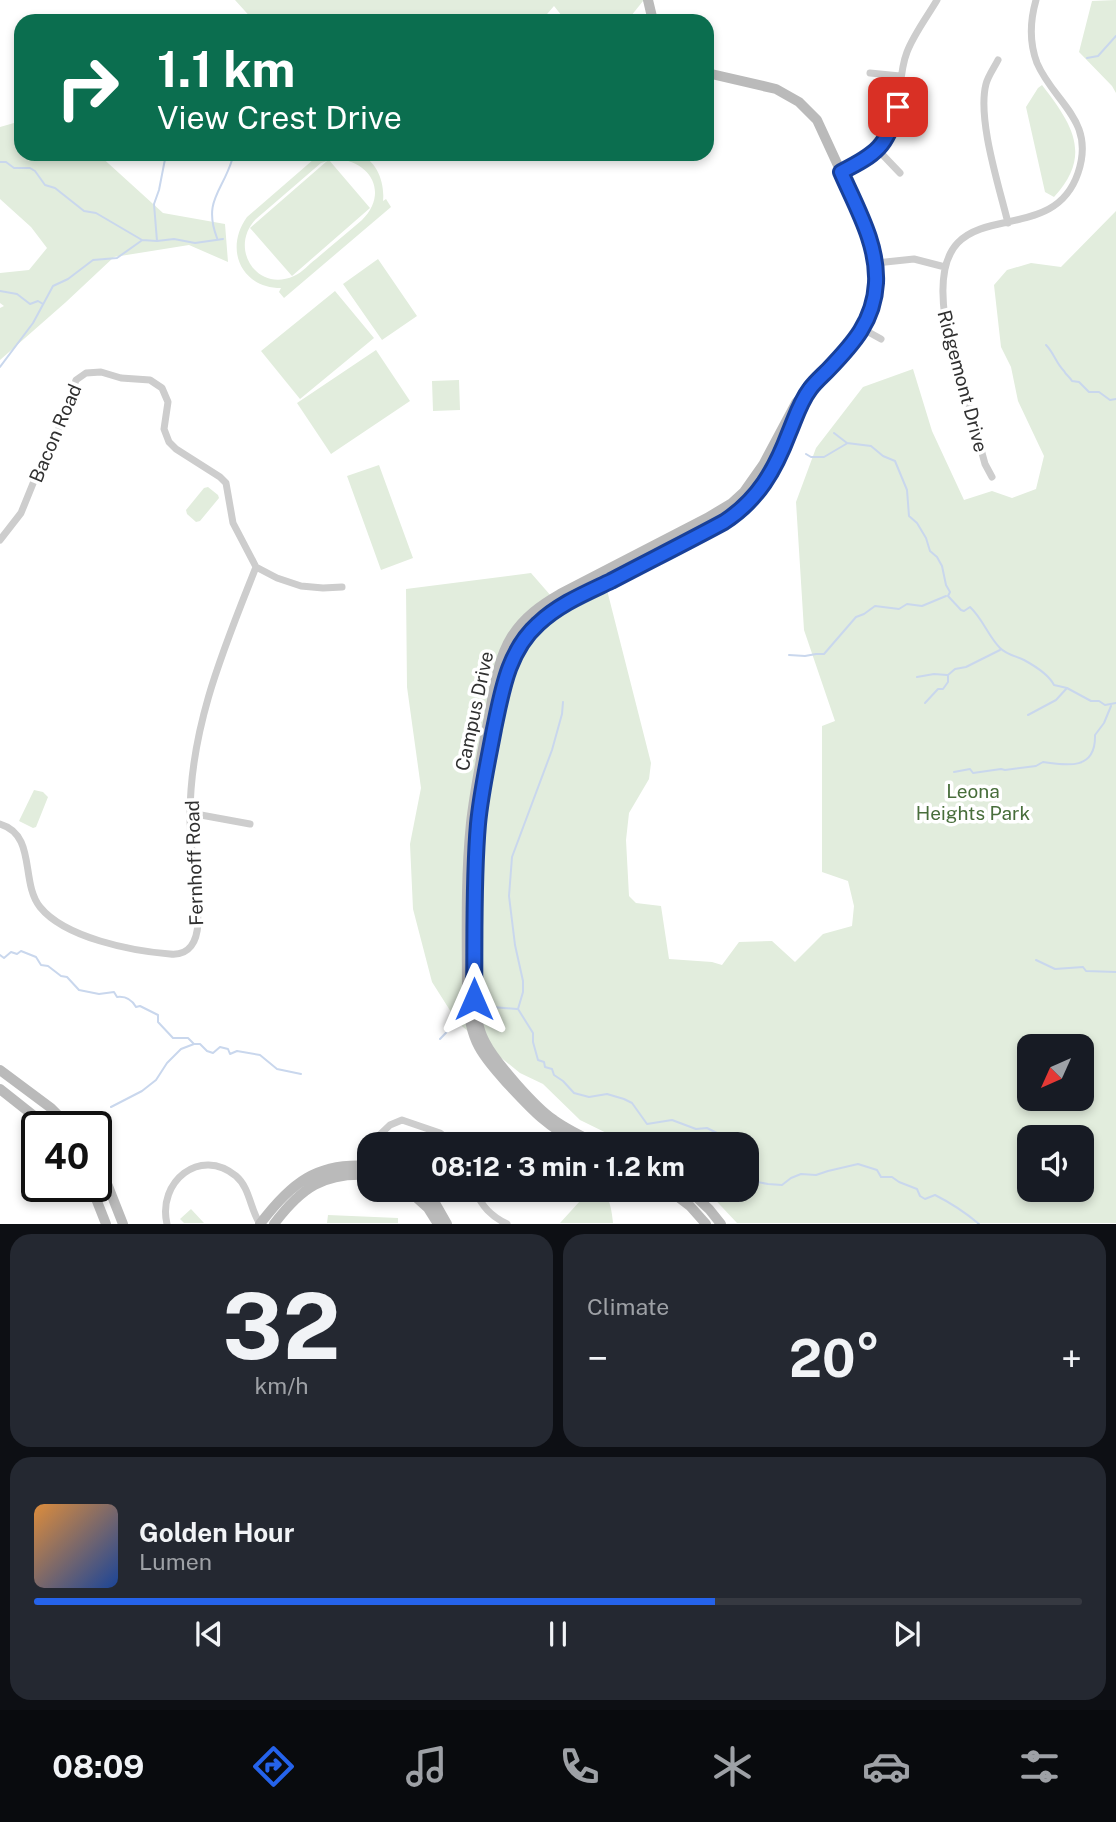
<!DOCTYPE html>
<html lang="en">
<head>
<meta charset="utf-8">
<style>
  :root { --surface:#171b24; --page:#242831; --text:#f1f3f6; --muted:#9ea1a6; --line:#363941; --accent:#2563eb }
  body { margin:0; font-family:"Public Sans",sans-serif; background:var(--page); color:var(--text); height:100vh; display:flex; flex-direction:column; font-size:26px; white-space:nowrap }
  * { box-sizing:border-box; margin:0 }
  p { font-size:23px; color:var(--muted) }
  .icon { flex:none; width:38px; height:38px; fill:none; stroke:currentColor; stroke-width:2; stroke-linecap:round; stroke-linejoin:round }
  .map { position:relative; height:1224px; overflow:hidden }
  .sheet { display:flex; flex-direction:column; gap:10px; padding:10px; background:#0d0f14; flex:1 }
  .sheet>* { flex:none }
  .top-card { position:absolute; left:14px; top:14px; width:700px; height:147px; border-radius:21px; box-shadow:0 4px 10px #0003; background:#0b6e4f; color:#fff; overflow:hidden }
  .needle { width:46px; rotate:225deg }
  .buttons { position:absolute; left:1017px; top:1034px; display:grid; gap:14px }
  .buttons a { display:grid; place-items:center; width:77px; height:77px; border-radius:14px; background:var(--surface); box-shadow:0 4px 10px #0003; font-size:35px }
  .speed { position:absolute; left:21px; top:1111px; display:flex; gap:14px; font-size:35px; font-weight:700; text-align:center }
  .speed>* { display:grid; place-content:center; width:91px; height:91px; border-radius:50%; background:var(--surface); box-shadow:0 4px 10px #0003; line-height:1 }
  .speed .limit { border:4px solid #111; border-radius:10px; background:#fff; color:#111 }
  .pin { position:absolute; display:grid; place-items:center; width:60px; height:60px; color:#fff; margin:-30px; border-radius:14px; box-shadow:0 4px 10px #0006 }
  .me { position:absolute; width:77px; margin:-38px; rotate:0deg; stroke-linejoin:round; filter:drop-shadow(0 0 5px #0008) }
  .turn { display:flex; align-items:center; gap:24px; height:147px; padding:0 28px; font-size:32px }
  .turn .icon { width:91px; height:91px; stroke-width:2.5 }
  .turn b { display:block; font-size:49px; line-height:60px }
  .big { font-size:52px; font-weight:700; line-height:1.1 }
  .sheet .card { flex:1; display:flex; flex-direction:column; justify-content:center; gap:10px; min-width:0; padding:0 24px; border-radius:21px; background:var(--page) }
  .sheet .dial { align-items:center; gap:0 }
  .dial b { font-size:91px; line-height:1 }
  .song { display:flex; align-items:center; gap:21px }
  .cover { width:84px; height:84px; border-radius:10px; background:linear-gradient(135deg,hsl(30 70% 55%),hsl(220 70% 35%)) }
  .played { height:7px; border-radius:4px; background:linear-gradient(90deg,var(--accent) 65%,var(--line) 65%) }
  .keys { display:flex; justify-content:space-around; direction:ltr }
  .heat { display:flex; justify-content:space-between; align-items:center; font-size:38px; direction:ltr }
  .sheet .tiles { flex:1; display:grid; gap:10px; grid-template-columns:1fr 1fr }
  .card:last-child { grid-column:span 2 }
  .trip { position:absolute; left:357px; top:1132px; width:402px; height:70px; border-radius:21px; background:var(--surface); box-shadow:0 4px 10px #0003; font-weight:700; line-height:70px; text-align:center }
  .dock { display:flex; height:112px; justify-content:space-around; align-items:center; background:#090b0e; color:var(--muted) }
  .dock .icon { width:49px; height:49px }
  .dock .current { color:var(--accent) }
  .dock b { font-size:32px; color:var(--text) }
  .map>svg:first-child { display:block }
  .green { fill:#e2eddd; fill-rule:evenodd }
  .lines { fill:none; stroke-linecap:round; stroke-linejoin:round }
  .stream { stroke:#c9d7ed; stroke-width:2 }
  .street { stroke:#cdcdcd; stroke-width:7 }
  .secondary { stroke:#bababa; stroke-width:10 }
  .route-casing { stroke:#184099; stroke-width:18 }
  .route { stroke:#2563eb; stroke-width:12 }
  .labels { text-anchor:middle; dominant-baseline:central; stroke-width:7; stroke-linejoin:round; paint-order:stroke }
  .street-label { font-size:19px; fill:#303030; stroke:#fff }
  .park-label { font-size:19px; fill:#486e3b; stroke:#fff }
</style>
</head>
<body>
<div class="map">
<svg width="1116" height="1224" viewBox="0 0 1116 1224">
  <rect width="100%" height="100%" fill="#fff"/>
  <path class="green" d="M235,0H643V1L627,21H566L554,6L541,21H254Z
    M1116,0V93L1112,86L1079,52L1092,1Z
    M1042,85C1072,124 1093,155 1054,197L1045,192L1026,107L1038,88Z
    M21,121V154H98L163,213L225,224L228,262L189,245L114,257L66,302L0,360V308L4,306L0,303V273L29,270L47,248L31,227L0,199V127Z
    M322,154C333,154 347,152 357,154C377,159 385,183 383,201L386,199L391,207L284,298L279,292L281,288C241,288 224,249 247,217L314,159ZM336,159C371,161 389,193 362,220C347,233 331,246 316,259C309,264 302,273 294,276C257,293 228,248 256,219L321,163L327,161L250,228L292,276L370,208L329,160Z
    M1116,211V1223H737L706,1190H747V1144H629L580,1120L543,1084L520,1073L458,1023L432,982L413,909L410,844L421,788L407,687L406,589L531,573L565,612L607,590L651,763L649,779L629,813L626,840L629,896L636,903L661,906L669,959L712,962L722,965L739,942L772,941L795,962L823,934L852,926L854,906L848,881L822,872V726L835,721L804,630L796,502L816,448L863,387L913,369L932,431L964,500L992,491L1012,498L1036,489L1044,456L1018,401L1011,367L1001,347L994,285L1007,270L1031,263L1061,267ZM1029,1046H1082V1099H1029ZM1029,1138H1082V1190H1029Z
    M378,259L417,316L382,340L343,284Z
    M335,291L374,338L300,399L261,351Z
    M376,350L410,401L331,454L297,403Z
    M459,380L460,410L433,411L432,381Z
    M379,465L413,558L381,570L347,476Z
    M208,487L218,495L219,498L200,521L196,522L187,514L186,510L204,488Z
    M34,790L43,792L48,797L36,827L33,828L19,821Z
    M590,1190H603C610,1199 612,1212 613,1223H560Z
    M191,1209L204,1223H184L180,1219Z
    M328,1215L398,1218V1223H327Z"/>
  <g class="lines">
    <path class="stream" d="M1087,58L1098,56L1116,36
      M233,159L240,154
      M0,162H6L14,168H30L35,171L45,185L55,188L84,211L96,213L142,240L157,241L174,239L195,243L223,239
      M217,238C203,201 222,192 232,160L229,154
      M157,241L154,204L159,190L166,154
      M0,291L17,294L30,304L38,301L43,304
      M1046,345C1054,353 1056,363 1064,371C1066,375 1070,377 1072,381L1079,382L1089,392H1099L1110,400L1116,399
      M0,367L33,323L53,286L68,279L93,260L117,258L141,241
      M834,433L847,443L871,446L883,456L895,461L907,490L909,516L917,523L926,538L930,551L937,557L942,566L946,585L950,592L948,596L961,610L964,611L970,607C983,619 988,636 1000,648C1007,655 1016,656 1024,660C1035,666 1049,675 1054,685L1067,688L1091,701H1099L1105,705L1116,703
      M806,454L811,457H824L846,444
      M789,655L805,656L816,654H824L856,617L864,614L875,606L899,609L907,604L922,606L946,596
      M917,677L934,674L947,675
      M563,702L562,714L552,750L512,857L509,896L515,945L523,981V992L518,1009L533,1033V1042L538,1060L544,1062L545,1067L552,1069L554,1075L563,1081L574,1093L589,1097L607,1094L624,1099L632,1103L647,1124L672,1120L696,1129L707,1128L717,1133L721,1144
      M925,703L938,689H943L948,682V675L955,669L966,667L1000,650
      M1028,715L1056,700L1067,688
      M954,772L970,769L973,773L1001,769L1005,770L1036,766L1043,762C1068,766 1096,770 1095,735L1104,723L1111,706
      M0,955L4,958L11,952L17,954L21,951L36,957L41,965L48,966L61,976L67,977L79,990L99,994L114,992L117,997C125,996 132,1000 136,1007L140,1006L158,1015V1022L173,1038H188L194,1044H200L207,1051L213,1053L220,1047L228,1049L230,1054L237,1051L260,1055L277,1069L301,1074
      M1036,960L1055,969L1083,967L1086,971L1116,972
      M480,1006L517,1009
      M440,1039L464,1014
      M111,1107L142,1091L156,1080L167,1063L181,1049L194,1044
      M747,1180L768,1184L782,1185L791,1178L801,1174L816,1175L828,1171L858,1164L877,1170L881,1177H892L899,1182L917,1189L920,1196L925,1199L935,1195C949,1202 966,1213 979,1224"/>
    <path class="street" d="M998,60C994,68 988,76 986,84C977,119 999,186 1008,223
      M870,73L900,76
      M878,150L900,173
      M841,172C872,157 893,144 898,106C901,87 900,70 907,52C914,34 927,17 937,0
      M876,263L914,259L945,267
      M863,329L881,339
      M992,477L985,464L945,318C925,178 1049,259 1078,173C1096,120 1054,103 1037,63C1029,42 1030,21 1036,0
      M0,540L21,513L45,454L62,423L76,380L86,373L101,372L121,378L150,380L162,388L168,402L164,429L169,442L176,449L220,477L226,483L233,523L256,567L277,578L301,586L323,588L342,587
      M190,813L250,824
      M0,824C37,835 20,882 40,907C65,938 132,951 170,954C190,956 197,941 198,923C197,887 190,852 190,816C190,727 224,648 256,567
      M370,1144L390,1125L402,1120L440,1133L454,1144
      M475,1190C482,1207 491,1216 507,1224
      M167,1224C157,1182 200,1146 236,1176C250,1188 250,1209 260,1224"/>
    <path class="secondary" d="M648,0L653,21
      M0,1070L51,1108L70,1127
      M0,1089L48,1127
      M581,1144C546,1126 532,1110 506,1082C496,1071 486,1060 479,1047C471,1032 469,1016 467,1000C467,941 465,881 471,823C475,788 482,753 489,717C494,690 497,660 512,636C524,617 541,605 560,594L707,518L732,503L744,492L763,465L796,403L855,342L863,329L872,307L876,284V263L872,247L841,172L817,120L799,102L776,89L707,73
      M598,1144C583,1137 568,1130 554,1120C536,1108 495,1062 485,1042C478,1029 476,1014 474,999L475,883L482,789L497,715L507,672L513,656L521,643L536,625L565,604L724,522C773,490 776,457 800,409
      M96,1163L108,1186L123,1224
      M91,1186L106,1224
      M408,1190L428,1208L438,1224
      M421,1190L435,1203L447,1224
      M669,1190L690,1206L706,1224
      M689,1190L709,1209L721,1224
      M260,1224C291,1183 317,1162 369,1166
      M274,1224C301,1188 324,1172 369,1175"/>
  </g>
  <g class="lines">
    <defs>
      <path id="route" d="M474,999C475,941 473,882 478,824C481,792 488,761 494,729C502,691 508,651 538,624C559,604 586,593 611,581C649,561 687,542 724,522C758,500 775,470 789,433C795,419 800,402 810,389C815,382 822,376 828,370C853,344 874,321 876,283C878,244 856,207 841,172C877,154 887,146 898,107"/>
    </defs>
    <use href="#route" class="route-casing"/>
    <use href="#route" class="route"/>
  </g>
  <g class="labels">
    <g class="street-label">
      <text transform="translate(963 381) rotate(75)">Ridgemont Drive</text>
      <text transform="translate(55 433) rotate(-67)">Bacon Road</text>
      <text transform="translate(474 711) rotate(-78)">Campus Drive</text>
      <text transform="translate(194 863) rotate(-92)">Fernhoff Road</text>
    </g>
    <g class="park-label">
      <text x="973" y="791">Leona<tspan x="973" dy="22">Heights Park</tspan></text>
    </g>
  </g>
</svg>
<div class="buttons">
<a><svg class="needle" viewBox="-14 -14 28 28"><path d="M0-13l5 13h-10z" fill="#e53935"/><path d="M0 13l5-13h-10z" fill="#9ea1a6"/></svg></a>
<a><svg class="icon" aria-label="sound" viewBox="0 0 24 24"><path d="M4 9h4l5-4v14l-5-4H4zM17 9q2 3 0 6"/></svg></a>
</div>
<div class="speed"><div class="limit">40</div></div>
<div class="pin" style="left:898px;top:107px;background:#d93025"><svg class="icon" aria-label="arrive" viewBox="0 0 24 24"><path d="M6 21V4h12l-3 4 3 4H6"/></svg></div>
<svg class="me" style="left:474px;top:999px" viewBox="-20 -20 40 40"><path d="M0-17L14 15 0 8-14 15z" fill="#2563eb" stroke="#fff" stroke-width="4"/></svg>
<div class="trip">08:12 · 3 min · 1.2 km</div>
<div class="top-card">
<div class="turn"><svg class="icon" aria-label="right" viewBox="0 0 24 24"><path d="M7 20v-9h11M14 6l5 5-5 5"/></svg><div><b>1.1 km</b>View Crest Drive</div></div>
</div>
</div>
<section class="sheet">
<div class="tiles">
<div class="card dial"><b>32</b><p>km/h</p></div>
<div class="card"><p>Climate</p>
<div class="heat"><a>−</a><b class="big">20°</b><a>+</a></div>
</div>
<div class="card">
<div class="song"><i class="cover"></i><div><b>Golden Hour</b><p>Lumen</p></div></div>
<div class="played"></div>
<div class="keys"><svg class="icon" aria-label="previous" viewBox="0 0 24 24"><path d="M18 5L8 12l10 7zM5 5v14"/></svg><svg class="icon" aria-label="pause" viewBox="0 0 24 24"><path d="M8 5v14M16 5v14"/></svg><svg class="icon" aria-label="next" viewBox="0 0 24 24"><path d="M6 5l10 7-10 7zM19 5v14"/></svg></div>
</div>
</div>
</section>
<nav class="dock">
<b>08:09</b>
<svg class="icon current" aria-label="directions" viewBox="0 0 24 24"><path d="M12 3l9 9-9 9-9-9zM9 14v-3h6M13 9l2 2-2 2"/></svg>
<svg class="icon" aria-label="music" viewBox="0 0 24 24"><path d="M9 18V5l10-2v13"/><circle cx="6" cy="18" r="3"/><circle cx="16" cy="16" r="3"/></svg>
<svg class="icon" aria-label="phone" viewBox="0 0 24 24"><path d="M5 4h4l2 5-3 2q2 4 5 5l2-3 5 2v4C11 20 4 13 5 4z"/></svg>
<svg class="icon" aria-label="climate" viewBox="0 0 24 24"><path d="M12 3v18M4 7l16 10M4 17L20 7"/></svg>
<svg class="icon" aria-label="car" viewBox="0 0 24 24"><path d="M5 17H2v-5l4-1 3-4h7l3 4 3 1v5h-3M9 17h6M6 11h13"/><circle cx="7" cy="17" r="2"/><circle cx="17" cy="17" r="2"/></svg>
<svg class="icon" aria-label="filters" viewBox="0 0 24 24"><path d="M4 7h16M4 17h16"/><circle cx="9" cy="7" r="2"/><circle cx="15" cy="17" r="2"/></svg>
</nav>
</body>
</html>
